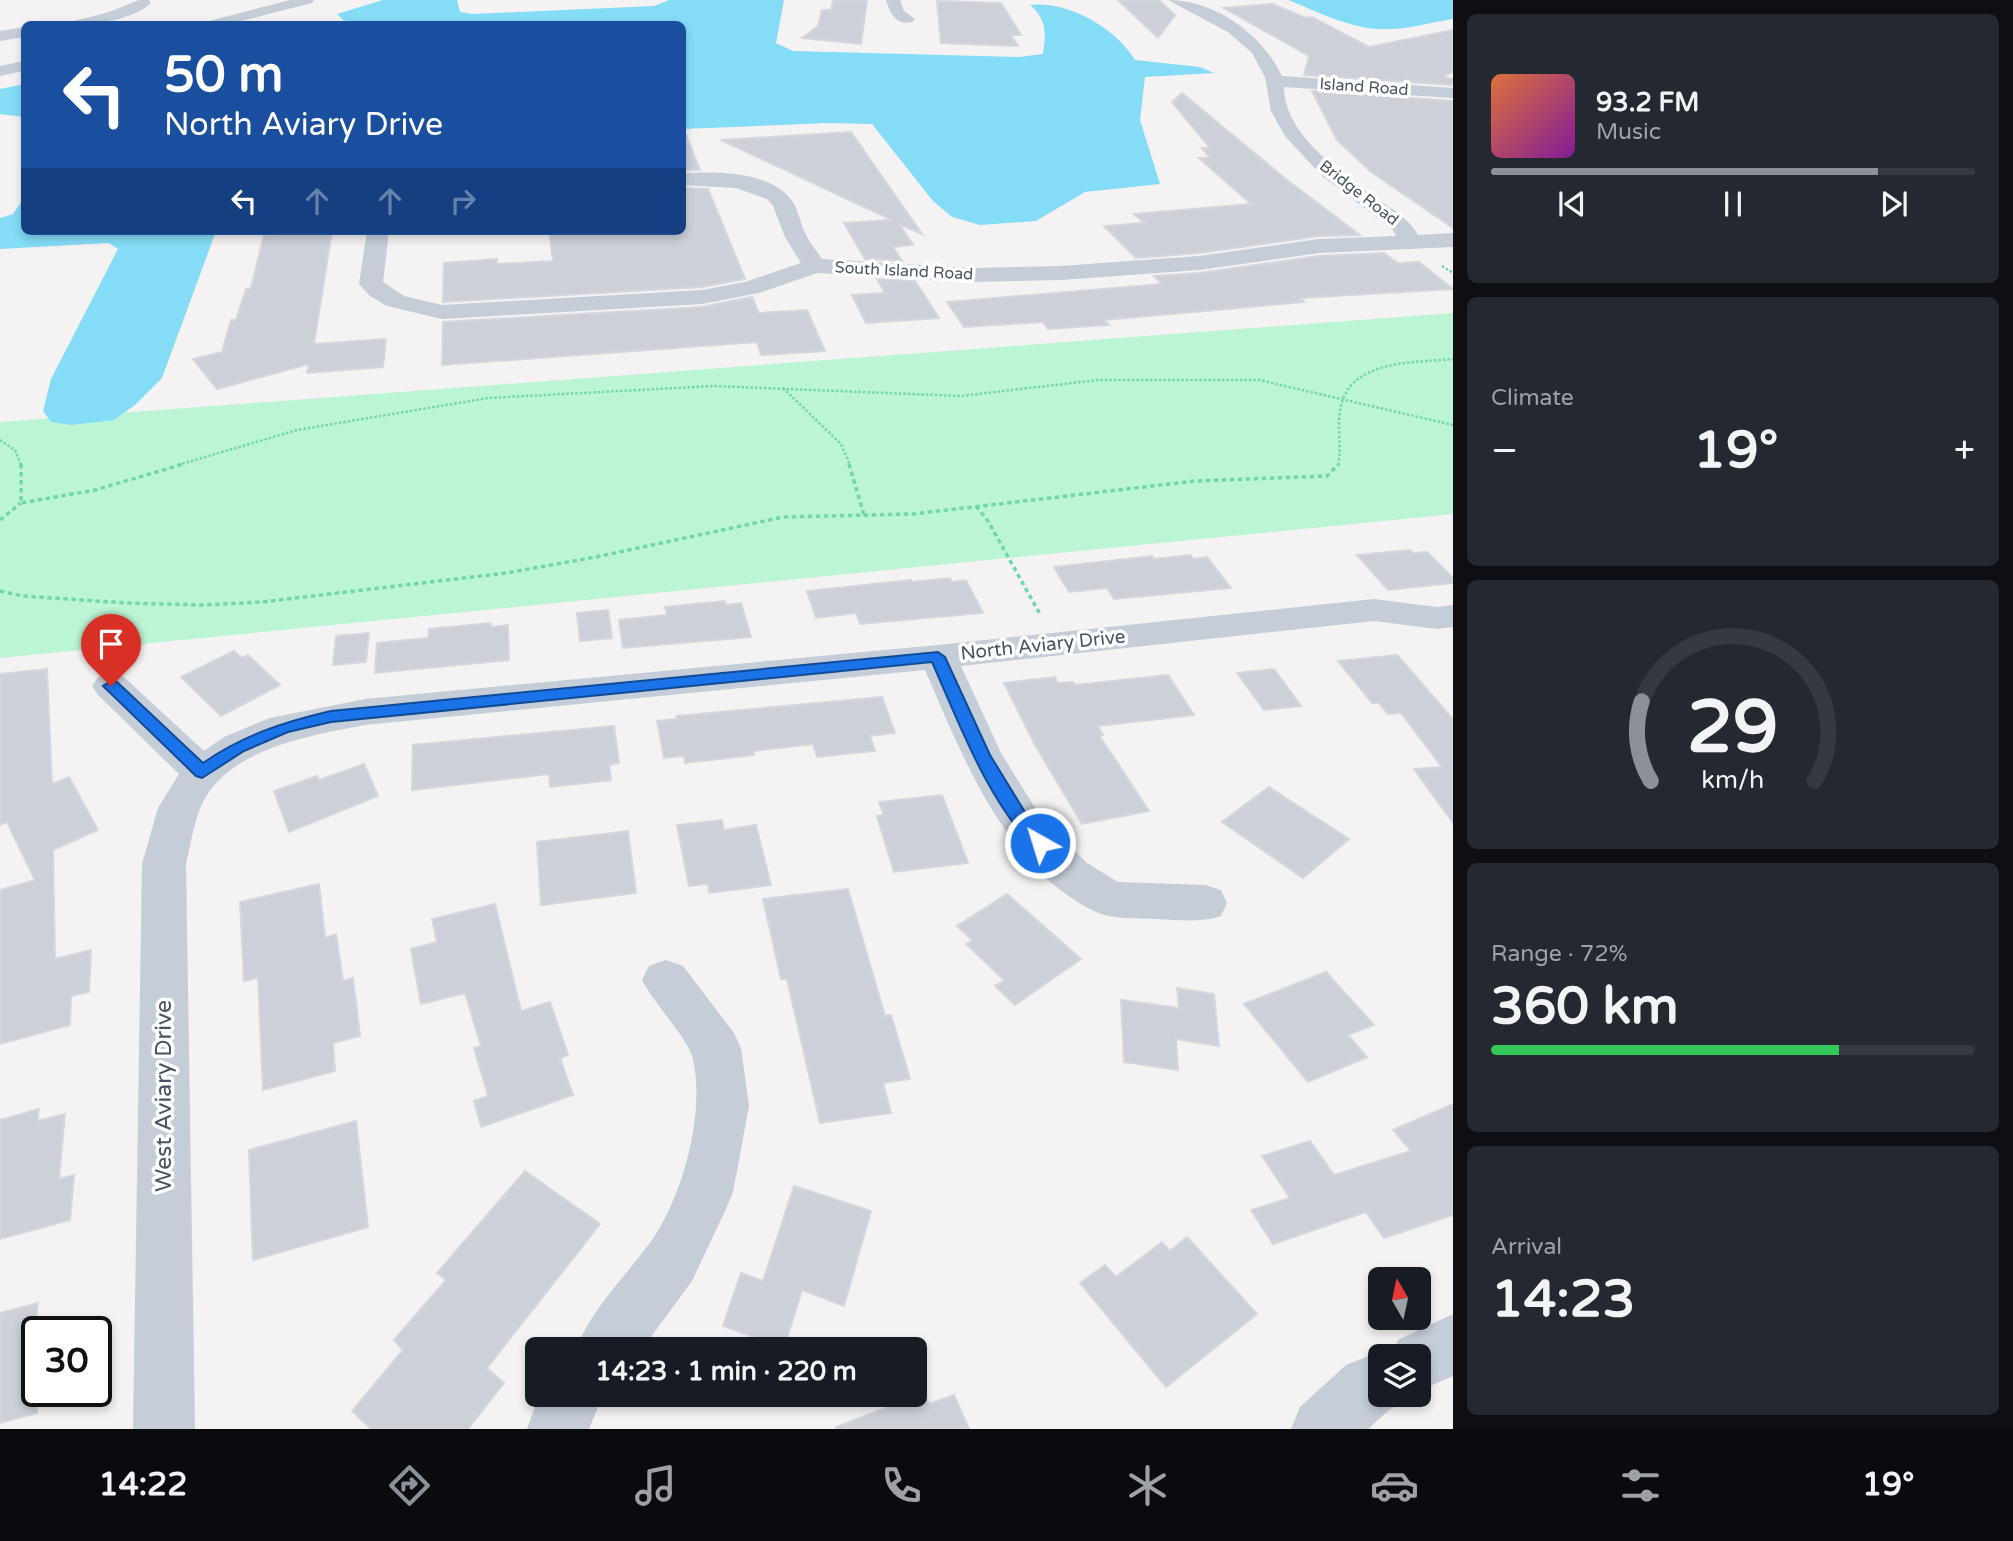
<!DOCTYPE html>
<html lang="en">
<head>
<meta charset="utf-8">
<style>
  :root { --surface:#171b24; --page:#242831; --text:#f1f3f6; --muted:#9ea1a6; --line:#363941; --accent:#8c9099 }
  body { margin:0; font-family:"Varela Round",sans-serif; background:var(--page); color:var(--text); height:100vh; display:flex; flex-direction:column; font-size:26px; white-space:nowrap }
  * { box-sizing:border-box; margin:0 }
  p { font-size:23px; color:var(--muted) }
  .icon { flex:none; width:38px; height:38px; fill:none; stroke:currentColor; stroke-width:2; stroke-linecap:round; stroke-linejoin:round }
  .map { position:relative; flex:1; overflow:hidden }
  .sheet { display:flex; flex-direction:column; gap:14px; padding:14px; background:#0d0f14; width:560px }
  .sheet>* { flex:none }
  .top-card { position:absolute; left:21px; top:21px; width:665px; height:214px; border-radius:10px; box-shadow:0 4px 10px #0003; background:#1a4fa0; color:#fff; overflow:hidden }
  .needle { width:46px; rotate:351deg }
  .buttons { position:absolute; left:1368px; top:1267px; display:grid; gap:14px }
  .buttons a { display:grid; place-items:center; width:63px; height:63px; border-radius:10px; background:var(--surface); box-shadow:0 4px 10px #0003; font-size:35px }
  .speed { position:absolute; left:21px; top:1316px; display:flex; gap:14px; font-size:35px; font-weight:700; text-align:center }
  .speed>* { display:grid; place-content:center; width:91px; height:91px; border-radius:50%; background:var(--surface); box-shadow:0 4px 10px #0003; line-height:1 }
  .speed .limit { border:4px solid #111; border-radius:10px; background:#fff; color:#111 }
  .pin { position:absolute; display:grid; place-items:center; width:60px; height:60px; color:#fff; margin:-72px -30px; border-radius:50% 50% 50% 0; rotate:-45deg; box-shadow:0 0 7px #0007 }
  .pin .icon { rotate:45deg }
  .me { position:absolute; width:77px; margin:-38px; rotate:321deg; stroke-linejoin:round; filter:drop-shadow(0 0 5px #0008) }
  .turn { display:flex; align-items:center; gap:24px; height:147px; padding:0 28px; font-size:32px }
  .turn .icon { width:91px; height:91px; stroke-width:2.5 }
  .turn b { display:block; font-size:49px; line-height:60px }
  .lanes { display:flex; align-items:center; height:66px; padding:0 28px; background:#0003; justify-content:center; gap:35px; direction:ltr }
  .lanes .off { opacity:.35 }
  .big { font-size:52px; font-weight:700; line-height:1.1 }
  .sheet .widget { flex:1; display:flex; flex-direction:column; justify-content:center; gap:10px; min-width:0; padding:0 24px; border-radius:10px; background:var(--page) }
  .sheet .dial { align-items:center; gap:0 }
  .dial svg { height:182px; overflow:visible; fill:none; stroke:var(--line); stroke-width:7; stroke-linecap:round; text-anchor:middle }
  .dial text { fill:var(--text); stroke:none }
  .song { display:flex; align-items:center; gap:21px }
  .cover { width:84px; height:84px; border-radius:10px; background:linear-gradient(135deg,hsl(20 70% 55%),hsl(290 70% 35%)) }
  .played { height:7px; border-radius:4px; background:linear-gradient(90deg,var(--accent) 80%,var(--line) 80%) }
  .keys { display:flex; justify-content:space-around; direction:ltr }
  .heat { display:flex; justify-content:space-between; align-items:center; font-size:38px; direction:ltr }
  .charge { height:10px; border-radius:5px; background:linear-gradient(90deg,#34c759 72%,var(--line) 0) }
  .trip { position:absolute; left:525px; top:1337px; width:402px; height:70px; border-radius:10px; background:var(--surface); box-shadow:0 4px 10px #0003; font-weight:700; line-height:70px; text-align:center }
  .tabs { display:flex; height:112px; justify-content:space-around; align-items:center; background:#090b0e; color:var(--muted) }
  .tabs .icon { width:49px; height:49px }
  .tabs .current { color:var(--accent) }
  .tabs b { font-size:32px; color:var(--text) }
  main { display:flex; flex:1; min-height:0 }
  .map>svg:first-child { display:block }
  .green { fill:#bcf5d4 }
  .water { fill:#84dcf7 }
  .building { fill:#cdd0d8; stroke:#d5d7de; stroke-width:2 }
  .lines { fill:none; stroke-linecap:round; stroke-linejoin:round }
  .path-far1 { stroke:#70d8a8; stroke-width:2.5; stroke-dasharray:2.5 2; stroke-linecap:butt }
  .path { stroke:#70d8a8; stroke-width:3.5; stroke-dasharray:4.5 3.5; stroke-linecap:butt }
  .minor { fill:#c4cdd8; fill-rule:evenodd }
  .route { fill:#1a73e8; stroke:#114b97; stroke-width:2 }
  .labels { text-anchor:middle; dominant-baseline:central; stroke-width:7; stroke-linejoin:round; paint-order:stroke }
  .far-street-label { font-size:16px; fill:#475462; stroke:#fff }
  .street-label { font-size:19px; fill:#475462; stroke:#fff }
  .near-street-label { font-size:23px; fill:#475462; stroke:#fff }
</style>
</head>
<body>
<main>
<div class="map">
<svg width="1453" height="1429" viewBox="0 0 1453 1429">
  <rect width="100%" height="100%" fill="#f4f2f2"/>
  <path class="green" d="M1453,313V514L0,658V422Z"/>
  <path class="water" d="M383,0H457L460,12L473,14L654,6L669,0H784L776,43L793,51L1019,57L1043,54C1046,34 1047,19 1030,5C1067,0 1116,28 1135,60L1200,67L1214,73L1145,77L1140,120L1160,184L1085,192L1036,221L980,225L952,217L933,201L872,124L827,123L683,129L682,24H358L343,20L337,14Z
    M1288,0H1453V19C1428,23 1402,31 1377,29C1347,27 1316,11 1288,0Z
    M24,84V117L0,114V89Z
    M24,198V231H216L162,378L135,405L114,420L71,425L51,422L43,411L51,379L118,249L109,243L0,249V218L13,214Z"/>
  <path class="building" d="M833,0H867L861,44L802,38L818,26L822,10H831Z
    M1118,0H1159L1175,15L1158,38Z
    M937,1L1001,3L1021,35H1011L1018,46L941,43Z
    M1272,4L1306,18L1312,17L1369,47L1453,30V71L1444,77L1453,79V85L1304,75L1309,56L1224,8Z
    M1312,91L1453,101V228L1370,171L1337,140Z
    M1182,93L1287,180L1360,235L1319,236L1199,253L1136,258L1104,226L1144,223L1134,214L1251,204L1199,158H1210L1202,148H1210L1172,102Z
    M682,130H684L700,170H682Z
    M851,132L922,234L899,224L913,245L893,247L902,261L865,259L844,223L892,220L721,140Z
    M682,188L708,189L745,279L702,287L443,302L444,263L497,259V264L553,261L549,231H682Z
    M332,231L314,344L386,339L383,367L307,373L309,364L217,389L193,359L222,352L231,320H236L246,289L251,288L264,235Z
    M1384,253L1398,263L1419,262L1453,289L1300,298L1304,302L1104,320L1109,325L1048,329L1043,322L964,327L947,302L1162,284L1154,276L1199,273L1319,256Z
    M877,279L915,281L939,318L866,323L852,295L885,293Z
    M752,297L759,313L807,310L825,351L761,355L757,342L442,365L443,322L702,307Z
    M1410,550L1413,553L1427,552L1453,578V583L1388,590L1357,555Z
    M1191,555L1193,559L1207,557L1231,588L1114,599L1107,588L1069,592L1054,567L1152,556L1154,559Z
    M950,578L952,582L966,580L983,613L860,624L856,613L816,618L807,591L911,580L912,582Z
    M725,601L726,605L741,603L751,637L623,648L619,620L667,615L665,607Z
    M608,610L612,638L580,641L577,613Z
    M491,623V627L508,625L509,660L375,673L377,643L428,638L429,629Z
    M369,633L366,662L333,665L336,636Z
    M234,651L242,658L248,655L280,685L221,716L181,677Z
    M1397,655L1453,719V823L1414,769L1442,767L1401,713L1388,714L1379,703H1372L1338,661Z
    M47,669L52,784L69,777L98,830L53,850L55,959L91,950L89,992L71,996L70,1025L0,1044V890L35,880L7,822L0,825V674Z
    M1274,669L1301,706L1264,710L1237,673Z
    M1168,675L1194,715L1098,726L1103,735H1099L1149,811L1082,824L1035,745L1004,683L1055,677L1058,683L1073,682L1075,685Z
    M882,697L895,733L870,736L875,751L817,757L813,744L753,751L754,755L685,763L684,756L664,758L657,721L677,719V716Z
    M614,726L619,763L609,765L611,780L550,787L549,774L412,790L413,745Z
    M364,764L378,796L289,832L274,791L317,776L319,780Z
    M1269,787L1349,839L1303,878L1222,822Z
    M942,795L968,863L894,872L877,816L884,815L879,802Z
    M722,820L724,830L756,825L771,885L709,893L708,884L689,886L677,825Z
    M628,831L636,893L541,905L537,842Z
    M319,884L325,938L336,934L343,981L353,978L360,1036L333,1043L335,1071L263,1090L258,978L244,981L240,902Z
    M848,889L885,1016L891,1015L910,1079L883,1083L891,1113L820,1123L787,979H781L763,899Z
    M1007,894L1081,959L1015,1005L995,986L1004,980L966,944L972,940L957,926Z
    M495,904L521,1011L550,1002L568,1055L560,1058L573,1095L481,1127L474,1101L488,1096L474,1048L481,1046L465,993L421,1004L411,949L437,942L432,919Z
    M1326,972L1374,1025L1348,1035L1367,1057L1308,1082L1244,1004Z
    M1177,988L1214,994L1219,1046L1176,1039L1178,1070L1124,1062L1121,1000L1179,1008Z
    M1453,1104V1215L1384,1238L1366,1212L1273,1244L1251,1210L1290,1198L1262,1156L1310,1141L1334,1175L1411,1151L1393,1130Z
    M39,1109L37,1121L65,1114L59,1179L74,1175L70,1220L0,1239V1120Z
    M356,1121L368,1227L253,1260L249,1150Z
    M525,1171L600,1224L487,1368L504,1383L468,1429H371L352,1411L403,1350L394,1340L446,1280L437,1273Z
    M794,1186L871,1211L844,1306L802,1290L784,1348L723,1326L741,1273L763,1281Z
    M1187,1237L1257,1314L1166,1387L1080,1283L1105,1265L1116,1277L1162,1242L1170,1251Z
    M38,1303L35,1331H37V1413L0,1423V1313Z
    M924,1393L929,1404L954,1395L969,1429H837L836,1427Z"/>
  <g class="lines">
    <path class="path-far1" d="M1442,266L1453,273
      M783,388L841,444L850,465
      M0,440L15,450L21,465
      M178,465L297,430L488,398L714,386L961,396L1098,380H1259L1453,425
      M1338,465C1342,449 1337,429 1340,411C1347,359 1413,363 1453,359"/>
    <path class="path" d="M21,464V503L95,490L184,464
      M849,464L864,515
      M976,506L988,521L1041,616
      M0,520L21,503
      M0,591L23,596L126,603L204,605L262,602L506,573L596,557L783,517L913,514L1195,481L1327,476L1339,464"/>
    <path class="minor" d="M139,0H149L151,3C135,19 93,26 71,24L74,21L109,12Z
      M290,0H314L312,3L230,24H206L209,21Z
      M886,0H900L904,11L915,19L912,22C896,26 890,13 886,0Z
      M1168,0C1215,0 1262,34 1282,76L1453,88V98L1284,87V90C1287,136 1340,172 1373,196C1390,208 1408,217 1418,235L1453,233V247L1319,253L1199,270L1061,280L972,282L817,273L759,293L702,304L442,319L387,306L370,296L359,284L367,231H389L383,282L404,296L442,305L702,290L745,282L801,263L785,237L773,206L767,199L736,188L682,185V173C715,172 770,170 792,201C798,210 800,221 804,231C809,242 816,250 822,259L972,268L1061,266L1199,256L1319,239L1396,236L1393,230L1322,176L1285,136L1271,111L1265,77L1252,53L1228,32Z
      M24,27V37L0,41V31Z
      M24,61V71L0,76V66Z
      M1374,599L1437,607L1453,605V627L1437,629L1374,621L961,666L1001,753L1040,816L1087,863L1118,882L1205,885L1221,890L1227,903L1221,916C1200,923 1179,920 1157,919C1137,918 1113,920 1094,911C1005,868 962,755 925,670L365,725C309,736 222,749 199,811C193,828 190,847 186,864L195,1429H133L142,864L158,808L179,774L98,695L92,686L98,677L111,674L124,677L204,751L224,737L270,718L365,699L938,645Z
      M666,960L683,966L734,1033L741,1048L749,1106L733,1192L725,1211L692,1281L642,1349H576C591,1310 624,1278 649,1244C682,1200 707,1110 692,1056C687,1038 653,1002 642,980L649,966Z
      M1453,1314V1376L1419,1391V1356H1381V1395H1406L1403,1403L1390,1409L1368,1429H1291L1300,1407L1346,1365L1381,1351L1391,1355L1398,1340Z
      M539,1395H603L589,1429H527Z"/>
  </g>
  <path class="route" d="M938,652L945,657L990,755L1031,822L1049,843L1046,848H1034C986,797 960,725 932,662L331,722L288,732L244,751L202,778L196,776L103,686L111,681L117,682L203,763C243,735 284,722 331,711Z"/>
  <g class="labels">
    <g class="far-street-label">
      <text transform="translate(1364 87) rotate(4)">Island Road</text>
      <text transform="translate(1359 193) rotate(38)">Bridge Road</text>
      <text transform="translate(904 271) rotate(3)">South Island Road</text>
    </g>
    <g class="street-label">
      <text transform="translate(1043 645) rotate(-6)">North Aviary Drive</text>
    </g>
    <g class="near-street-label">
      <text transform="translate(164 1096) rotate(-90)">West Aviary Drive</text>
    </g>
  </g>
</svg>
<div class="buttons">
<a><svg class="needle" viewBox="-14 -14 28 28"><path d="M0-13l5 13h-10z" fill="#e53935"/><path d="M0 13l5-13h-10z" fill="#9ea1a6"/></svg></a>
<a><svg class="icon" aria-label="layers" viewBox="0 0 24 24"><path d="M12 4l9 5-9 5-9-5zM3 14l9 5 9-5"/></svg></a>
</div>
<div class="speed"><div class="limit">30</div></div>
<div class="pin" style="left:111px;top:686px;background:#d93025"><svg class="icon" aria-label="arrive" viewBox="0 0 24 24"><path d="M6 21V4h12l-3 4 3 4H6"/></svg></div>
<svg class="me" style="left:1040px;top:843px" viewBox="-20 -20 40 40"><circle r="17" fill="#1a73e8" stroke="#fff" stroke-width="3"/><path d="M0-11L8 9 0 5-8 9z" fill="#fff"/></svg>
<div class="trip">14:23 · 1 min · 220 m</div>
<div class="top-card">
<div class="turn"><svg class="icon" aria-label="left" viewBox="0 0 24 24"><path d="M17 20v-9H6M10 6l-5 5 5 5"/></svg><div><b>50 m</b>North Aviary Drive</div></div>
<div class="lanes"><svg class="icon" aria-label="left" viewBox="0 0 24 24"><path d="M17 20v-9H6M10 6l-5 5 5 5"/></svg><svg class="icon off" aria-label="ahead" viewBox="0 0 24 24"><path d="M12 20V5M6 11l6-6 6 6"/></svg><svg class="icon off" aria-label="ahead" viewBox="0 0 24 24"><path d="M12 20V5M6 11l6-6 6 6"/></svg><svg class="icon off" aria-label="right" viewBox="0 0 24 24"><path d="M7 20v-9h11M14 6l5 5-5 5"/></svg></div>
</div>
</div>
<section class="sheet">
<div class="widget">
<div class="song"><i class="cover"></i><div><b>93.2 FM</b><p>Music</p></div></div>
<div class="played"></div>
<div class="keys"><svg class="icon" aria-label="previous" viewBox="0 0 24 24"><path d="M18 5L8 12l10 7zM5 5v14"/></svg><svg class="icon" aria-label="pause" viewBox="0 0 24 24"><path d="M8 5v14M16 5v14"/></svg><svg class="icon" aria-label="next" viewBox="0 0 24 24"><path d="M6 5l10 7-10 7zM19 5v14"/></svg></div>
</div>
<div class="widget"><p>Climate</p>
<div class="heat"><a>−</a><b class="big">19°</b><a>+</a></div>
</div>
<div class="widget dial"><svg viewBox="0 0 100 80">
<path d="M14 69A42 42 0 1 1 86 69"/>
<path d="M14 69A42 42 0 0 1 10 34" stroke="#8c9099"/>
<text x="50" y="56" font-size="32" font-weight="700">29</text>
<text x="50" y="72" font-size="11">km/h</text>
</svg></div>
<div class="widget"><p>Range · 72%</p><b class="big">360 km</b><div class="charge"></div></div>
<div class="widget"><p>Arrival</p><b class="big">14:23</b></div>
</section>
</main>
<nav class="tabs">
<b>14:22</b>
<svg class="icon current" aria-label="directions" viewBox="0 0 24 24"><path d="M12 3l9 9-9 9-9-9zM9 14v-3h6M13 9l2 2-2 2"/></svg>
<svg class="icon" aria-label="music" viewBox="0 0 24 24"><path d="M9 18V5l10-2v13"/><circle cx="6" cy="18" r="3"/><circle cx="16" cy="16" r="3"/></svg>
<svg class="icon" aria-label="phone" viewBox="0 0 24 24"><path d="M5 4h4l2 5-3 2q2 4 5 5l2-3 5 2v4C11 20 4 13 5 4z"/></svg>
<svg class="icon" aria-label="climate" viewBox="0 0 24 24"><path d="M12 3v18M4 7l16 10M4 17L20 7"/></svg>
<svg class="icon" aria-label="car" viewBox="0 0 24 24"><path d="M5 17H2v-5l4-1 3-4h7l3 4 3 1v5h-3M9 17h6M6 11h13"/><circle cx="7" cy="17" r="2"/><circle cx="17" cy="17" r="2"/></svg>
<svg class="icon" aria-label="filters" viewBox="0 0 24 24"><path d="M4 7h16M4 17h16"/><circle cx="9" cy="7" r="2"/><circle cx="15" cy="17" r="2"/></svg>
<b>19°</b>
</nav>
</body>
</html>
